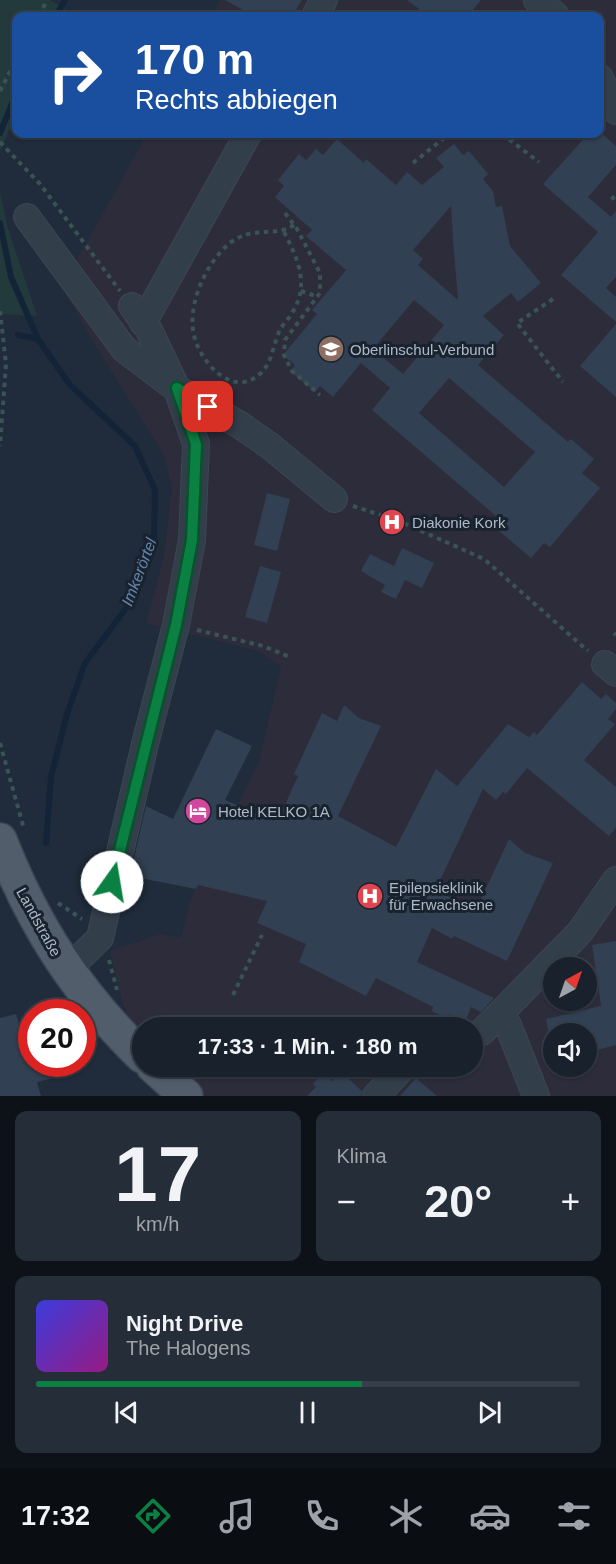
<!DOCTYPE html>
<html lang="de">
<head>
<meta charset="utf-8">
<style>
  :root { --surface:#18212c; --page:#252e38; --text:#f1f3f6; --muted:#9fa3a9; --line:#363e48; --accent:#0b8043 }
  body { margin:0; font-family:Arial,sans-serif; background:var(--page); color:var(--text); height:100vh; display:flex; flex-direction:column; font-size:22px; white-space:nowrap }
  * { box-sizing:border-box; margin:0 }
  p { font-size:20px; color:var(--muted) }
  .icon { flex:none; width:33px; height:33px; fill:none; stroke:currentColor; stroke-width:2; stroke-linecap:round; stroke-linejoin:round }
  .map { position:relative; height:1096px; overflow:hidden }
  .drawer { display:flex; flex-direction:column; gap:15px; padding:15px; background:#0d1218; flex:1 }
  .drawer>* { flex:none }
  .guide { position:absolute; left:12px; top:12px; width:592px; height:126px; border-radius:12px; box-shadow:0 2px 4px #0004,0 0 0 2px var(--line); background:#1a4fa0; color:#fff; overflow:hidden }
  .needle { width:39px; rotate:40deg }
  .buttons { position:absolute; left:543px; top:957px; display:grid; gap:12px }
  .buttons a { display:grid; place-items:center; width:54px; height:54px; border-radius:50%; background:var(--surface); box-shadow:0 2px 4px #0004,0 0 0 2px var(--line); font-size:30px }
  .speed { position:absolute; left:18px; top:999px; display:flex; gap:12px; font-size:30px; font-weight:700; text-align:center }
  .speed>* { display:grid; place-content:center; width:78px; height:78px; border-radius:50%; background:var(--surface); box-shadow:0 2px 4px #0004,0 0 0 2px var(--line); line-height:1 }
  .speed .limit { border:9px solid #d22; background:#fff; color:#111 }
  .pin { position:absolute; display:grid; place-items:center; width:51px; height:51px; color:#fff; margin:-26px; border-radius:12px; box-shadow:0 3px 9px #0006 }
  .me { position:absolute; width:66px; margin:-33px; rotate:13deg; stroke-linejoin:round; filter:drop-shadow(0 0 4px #0008) }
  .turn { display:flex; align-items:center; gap:21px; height:126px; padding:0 24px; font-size:27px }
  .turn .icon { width:78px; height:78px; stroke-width:2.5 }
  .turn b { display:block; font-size:42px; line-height:51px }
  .big { font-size:45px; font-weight:600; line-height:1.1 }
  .drawer .widget { flex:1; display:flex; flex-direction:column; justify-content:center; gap:9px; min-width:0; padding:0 21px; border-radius:12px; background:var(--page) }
  .drawer .dial { align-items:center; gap:0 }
  .dial b { font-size:78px; line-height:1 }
  .song { display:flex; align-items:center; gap:18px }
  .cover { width:72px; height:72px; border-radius:9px; background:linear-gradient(135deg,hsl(240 70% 55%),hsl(310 70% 35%)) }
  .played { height:6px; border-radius:3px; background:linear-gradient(90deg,var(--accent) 60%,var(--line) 60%) }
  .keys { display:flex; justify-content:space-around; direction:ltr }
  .heat { display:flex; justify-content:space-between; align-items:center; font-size:33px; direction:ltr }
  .drawer .tiles { flex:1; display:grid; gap:15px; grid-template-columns:1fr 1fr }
  .widget:last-child { grid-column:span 2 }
  .trip { position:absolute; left:132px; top:1017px; width:351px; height:60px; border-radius:30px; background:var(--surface); box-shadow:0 2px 4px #0004,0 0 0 2px var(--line); font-weight:600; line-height:60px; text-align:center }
  .tabs { display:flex; height:96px; justify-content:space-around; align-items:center; background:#0a0d12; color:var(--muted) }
  .tabs .icon { width:42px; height:42px }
  .tabs .current { color:var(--accent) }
  .tabs b { font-size:27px; color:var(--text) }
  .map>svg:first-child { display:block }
  .medical { fill:#2d2c3b; fill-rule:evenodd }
  .green { fill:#223a3c }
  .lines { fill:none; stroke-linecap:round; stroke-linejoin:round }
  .stream { stroke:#132438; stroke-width:6 }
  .building { fill:#314052; fill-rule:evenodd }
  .minor-casing { stroke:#3d4754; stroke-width:28 }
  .major-casing { stroke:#3d4754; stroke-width:36 }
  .path { stroke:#3a5354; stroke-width:4; stroke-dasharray:4.5 4.5; stroke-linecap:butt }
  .minor { stroke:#333e4b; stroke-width:26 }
  .major { stroke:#515d6b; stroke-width:33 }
  .route-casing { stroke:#07532c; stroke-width:15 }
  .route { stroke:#0b8043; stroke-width:10 }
  .labels { text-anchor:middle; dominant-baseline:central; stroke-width:6; stroke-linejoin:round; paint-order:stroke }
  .poi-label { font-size:15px; fill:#aeb9c7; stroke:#19232f; text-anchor:start }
  .street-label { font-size:15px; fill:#aeb9c7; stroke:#19232f }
  .water-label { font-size:16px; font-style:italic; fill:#6485a9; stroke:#19232f }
</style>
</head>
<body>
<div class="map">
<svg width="616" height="1096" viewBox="0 0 616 1096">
  <rect width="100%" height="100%" fill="#202c3b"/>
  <path class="medical" d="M220,0H616V895L611,901L616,909V1096H207L175,1067L472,1066V1028H142V1037L132,1027L123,1003L110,951L160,934L181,938L190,901L259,762L281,667L259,651L146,623L164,557L172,487L164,455L95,345L62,287L147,134H600V16H211ZM554,968H586V1000H554ZM554,1034H586V1066H554Z"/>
  <path class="green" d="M0,0H50L70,12L68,16H16V114L0,152Z
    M0,192L8,229L37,316L0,314Z"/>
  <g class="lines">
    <path class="stream" d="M56,16L65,0
      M0,133L16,94
      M0,223L11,277L38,339L70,385L135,446L155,490L154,539L130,603L85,663L67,714L51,777L46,843
      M18,335L38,339"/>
  </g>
  <path class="building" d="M225,0H302L292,16H254Z
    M407,0H481L468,16H413L419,9Z
    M588,134H602L616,146V165L588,197L611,217L616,211V277L606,288L616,297V322L561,275L598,232L543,184Z
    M337,139L364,163L366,159L396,185L407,172L422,185L444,167L436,158L454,144L463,155L469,151L488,174L483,179L493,191L496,207L502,206L510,246L541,283L518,302L511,293L483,316L504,335L478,365L568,442L571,439L594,459L582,473L600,488L550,547L544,543L531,558L480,515L503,522L372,410L390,388L361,363L333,397L320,386L315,392L290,371L295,365L283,355L317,314L312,310L346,270L306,236L312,230L275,197L284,186L278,180L299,154L306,160L316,149L323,155ZM451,206L453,239L458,300L418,265L423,259L413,250ZM414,300L444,325L403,374L373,349ZM449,378L535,452L504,487L419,413Z
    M616,324V397L580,366Z
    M267,493L290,499L277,551L254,545Z
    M402,548L434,563L422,588L405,580L396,599L381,592L385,585L361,571L370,554L394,566Z
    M260,566L281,572L267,623L245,617Z
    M582,682L601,699L606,694L616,703V709L608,719L615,724L584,760L616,787V828L609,836L527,768L506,794L503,792L496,800L483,789L436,889L475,912L509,839L525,853L553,863L507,961L454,936L452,939L432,928L417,962L494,998L481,1012L471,1007L465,1022L449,1014L446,1018L432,1011L433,1007L376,978L366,996L299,962L306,944L257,923L267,901L198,885L196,889L130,876L146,806L173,819L216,729L252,746L225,800L274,821L276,817L279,818L298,776L294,774L322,713L337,721L344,705L359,718L381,726L338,816L396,847L436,769L457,786L508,724L529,737L534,732L537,735Z
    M616,941V1045L586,1053V1034H549L546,1019L601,1006L592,945Z
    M16,1014L26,1049L32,1047V1064H49L53,1078L37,1082L41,1096H0V1018Z
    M341,1072L362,1091L361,1096H307L316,1087L313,1084L323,1073L332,1081Z
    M416,1078L437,1096H400Z"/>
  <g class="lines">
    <defs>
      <path id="minor" d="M537,0L556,16
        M315,16L324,0
        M600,78L616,111
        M27,217L124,349L177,389L240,425L270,446L334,499
        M143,323L248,134
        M605,664L616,673
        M67,970L100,938L146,740L176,625L192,540L196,444L177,389L149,330L132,306
        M499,1015L508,1025L536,1096
        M472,1036L482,1032L580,932L616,880
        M376,1096L404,1066"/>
      <path id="major" d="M0,840C34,926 76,992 142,1056
        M153,1066L186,1096"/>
    </defs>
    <use href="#minor" class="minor-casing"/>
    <use href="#major" class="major-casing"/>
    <path class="path" d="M39,16L47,0
      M0,91L16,60
      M502,134L539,162
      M0,142L40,184L120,291
      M413,163L449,134
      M611,199L616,196
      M285,213L297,229L320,273V293L285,340L284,355L292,371L320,395
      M284,232C298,259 310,285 292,313C289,319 284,323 281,328C273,342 273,362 261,373C235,398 205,367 196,342C184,310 205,263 230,243C253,225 274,238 294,225
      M301,291L318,297
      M553,299L517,323L563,382
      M0,311L6,364L0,446
      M353,506L399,521L484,559L588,651
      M197,630L263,646L290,657
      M614,633L616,635
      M0,743L24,829
      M58,903L82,919
      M109,960L117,990
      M233,995L262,935"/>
    <use href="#minor" class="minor"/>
    <use href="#major" class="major"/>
  </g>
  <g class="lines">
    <defs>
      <path id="route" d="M112,882L176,625L192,540L196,444L177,388L208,407"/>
    </defs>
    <use href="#route" class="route-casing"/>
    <use href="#route" class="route"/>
  </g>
  <defs>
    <symbol id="school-disc" viewBox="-11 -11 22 22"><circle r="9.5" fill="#8d6e63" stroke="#19232f"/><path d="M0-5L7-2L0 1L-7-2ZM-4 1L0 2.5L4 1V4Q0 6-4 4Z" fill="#fff"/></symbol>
    <symbol id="hospital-disc" viewBox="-11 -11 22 22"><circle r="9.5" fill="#e0444e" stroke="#19232f"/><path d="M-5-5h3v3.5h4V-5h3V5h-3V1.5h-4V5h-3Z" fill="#fff"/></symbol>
    <symbol id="hotel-disc" viewBox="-11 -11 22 22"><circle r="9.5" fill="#d1479c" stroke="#19232f"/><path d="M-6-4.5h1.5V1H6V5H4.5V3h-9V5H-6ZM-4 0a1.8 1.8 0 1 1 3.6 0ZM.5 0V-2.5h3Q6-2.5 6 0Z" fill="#fff"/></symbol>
  </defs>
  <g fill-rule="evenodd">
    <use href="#school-disc" x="316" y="334" width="30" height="30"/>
    <use href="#hospital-disc" x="377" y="507" width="30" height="30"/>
    <use href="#hotel-disc" x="183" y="796" width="30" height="30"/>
    <use href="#hospital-disc" x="355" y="881" width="30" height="30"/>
  </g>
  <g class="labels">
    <g class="poi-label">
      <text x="350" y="349">Oberlinschul-Verbund</text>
      <text x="412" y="522">Diakonie Kork</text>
      <text x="218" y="811">Hotel KELKO 1A</text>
      <text x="389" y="887">Epilepsieklinik<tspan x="389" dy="17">für Erwachsene</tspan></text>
    </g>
    <g class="street-label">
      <text transform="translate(39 922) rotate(61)">Landstraße</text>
    </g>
    <g class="water-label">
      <text transform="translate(139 572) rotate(-69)">Imkerörtel</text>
    </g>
  </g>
</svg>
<div class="buttons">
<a><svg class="needle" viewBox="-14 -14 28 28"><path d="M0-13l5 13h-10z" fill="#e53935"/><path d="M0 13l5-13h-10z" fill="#9fa3a9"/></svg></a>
<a><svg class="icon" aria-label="sound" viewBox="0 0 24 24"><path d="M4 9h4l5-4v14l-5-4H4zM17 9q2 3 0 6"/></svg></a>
</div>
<div class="speed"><div class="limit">20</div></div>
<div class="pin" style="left:208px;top:407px;background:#d93025"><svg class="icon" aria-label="arrive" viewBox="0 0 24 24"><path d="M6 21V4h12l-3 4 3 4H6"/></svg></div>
<svg class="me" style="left:112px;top:882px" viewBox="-20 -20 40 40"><circle r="19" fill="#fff"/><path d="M0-13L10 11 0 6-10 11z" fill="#0b8043"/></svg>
<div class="trip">17:33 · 1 Min. · 180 m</div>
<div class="guide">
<div class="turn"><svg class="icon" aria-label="right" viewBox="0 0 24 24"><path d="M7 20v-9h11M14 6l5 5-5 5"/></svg><div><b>170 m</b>Rechts abbiegen</div></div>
</div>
</div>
<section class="drawer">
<div class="tiles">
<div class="widget dial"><b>17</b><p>km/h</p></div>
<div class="widget"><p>Klima</p>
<div class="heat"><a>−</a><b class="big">20°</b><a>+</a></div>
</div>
<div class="widget">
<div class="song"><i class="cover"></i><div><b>Night Drive</b><p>The Halogens</p></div></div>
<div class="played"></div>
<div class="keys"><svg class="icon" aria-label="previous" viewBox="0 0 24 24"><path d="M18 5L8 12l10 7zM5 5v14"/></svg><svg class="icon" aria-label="pause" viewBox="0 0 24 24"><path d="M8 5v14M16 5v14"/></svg><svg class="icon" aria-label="next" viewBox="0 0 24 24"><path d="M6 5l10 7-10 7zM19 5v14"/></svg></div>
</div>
</div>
</section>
<nav class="tabs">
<b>17:32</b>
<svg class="icon current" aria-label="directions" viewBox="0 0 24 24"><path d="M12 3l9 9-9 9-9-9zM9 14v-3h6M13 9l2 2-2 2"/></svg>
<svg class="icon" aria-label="music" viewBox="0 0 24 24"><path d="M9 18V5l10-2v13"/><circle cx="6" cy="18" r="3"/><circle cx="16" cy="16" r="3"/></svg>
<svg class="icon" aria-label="phone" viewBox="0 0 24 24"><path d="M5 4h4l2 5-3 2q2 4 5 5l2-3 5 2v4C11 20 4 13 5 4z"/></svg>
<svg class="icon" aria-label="climate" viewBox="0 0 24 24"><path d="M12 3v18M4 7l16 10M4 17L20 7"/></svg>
<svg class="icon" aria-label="car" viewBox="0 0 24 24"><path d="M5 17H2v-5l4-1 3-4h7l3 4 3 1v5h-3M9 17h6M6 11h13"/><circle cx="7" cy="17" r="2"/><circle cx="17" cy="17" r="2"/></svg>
<svg class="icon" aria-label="filters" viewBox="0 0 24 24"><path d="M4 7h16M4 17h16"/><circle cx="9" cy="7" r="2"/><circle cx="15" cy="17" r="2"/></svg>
</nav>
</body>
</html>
